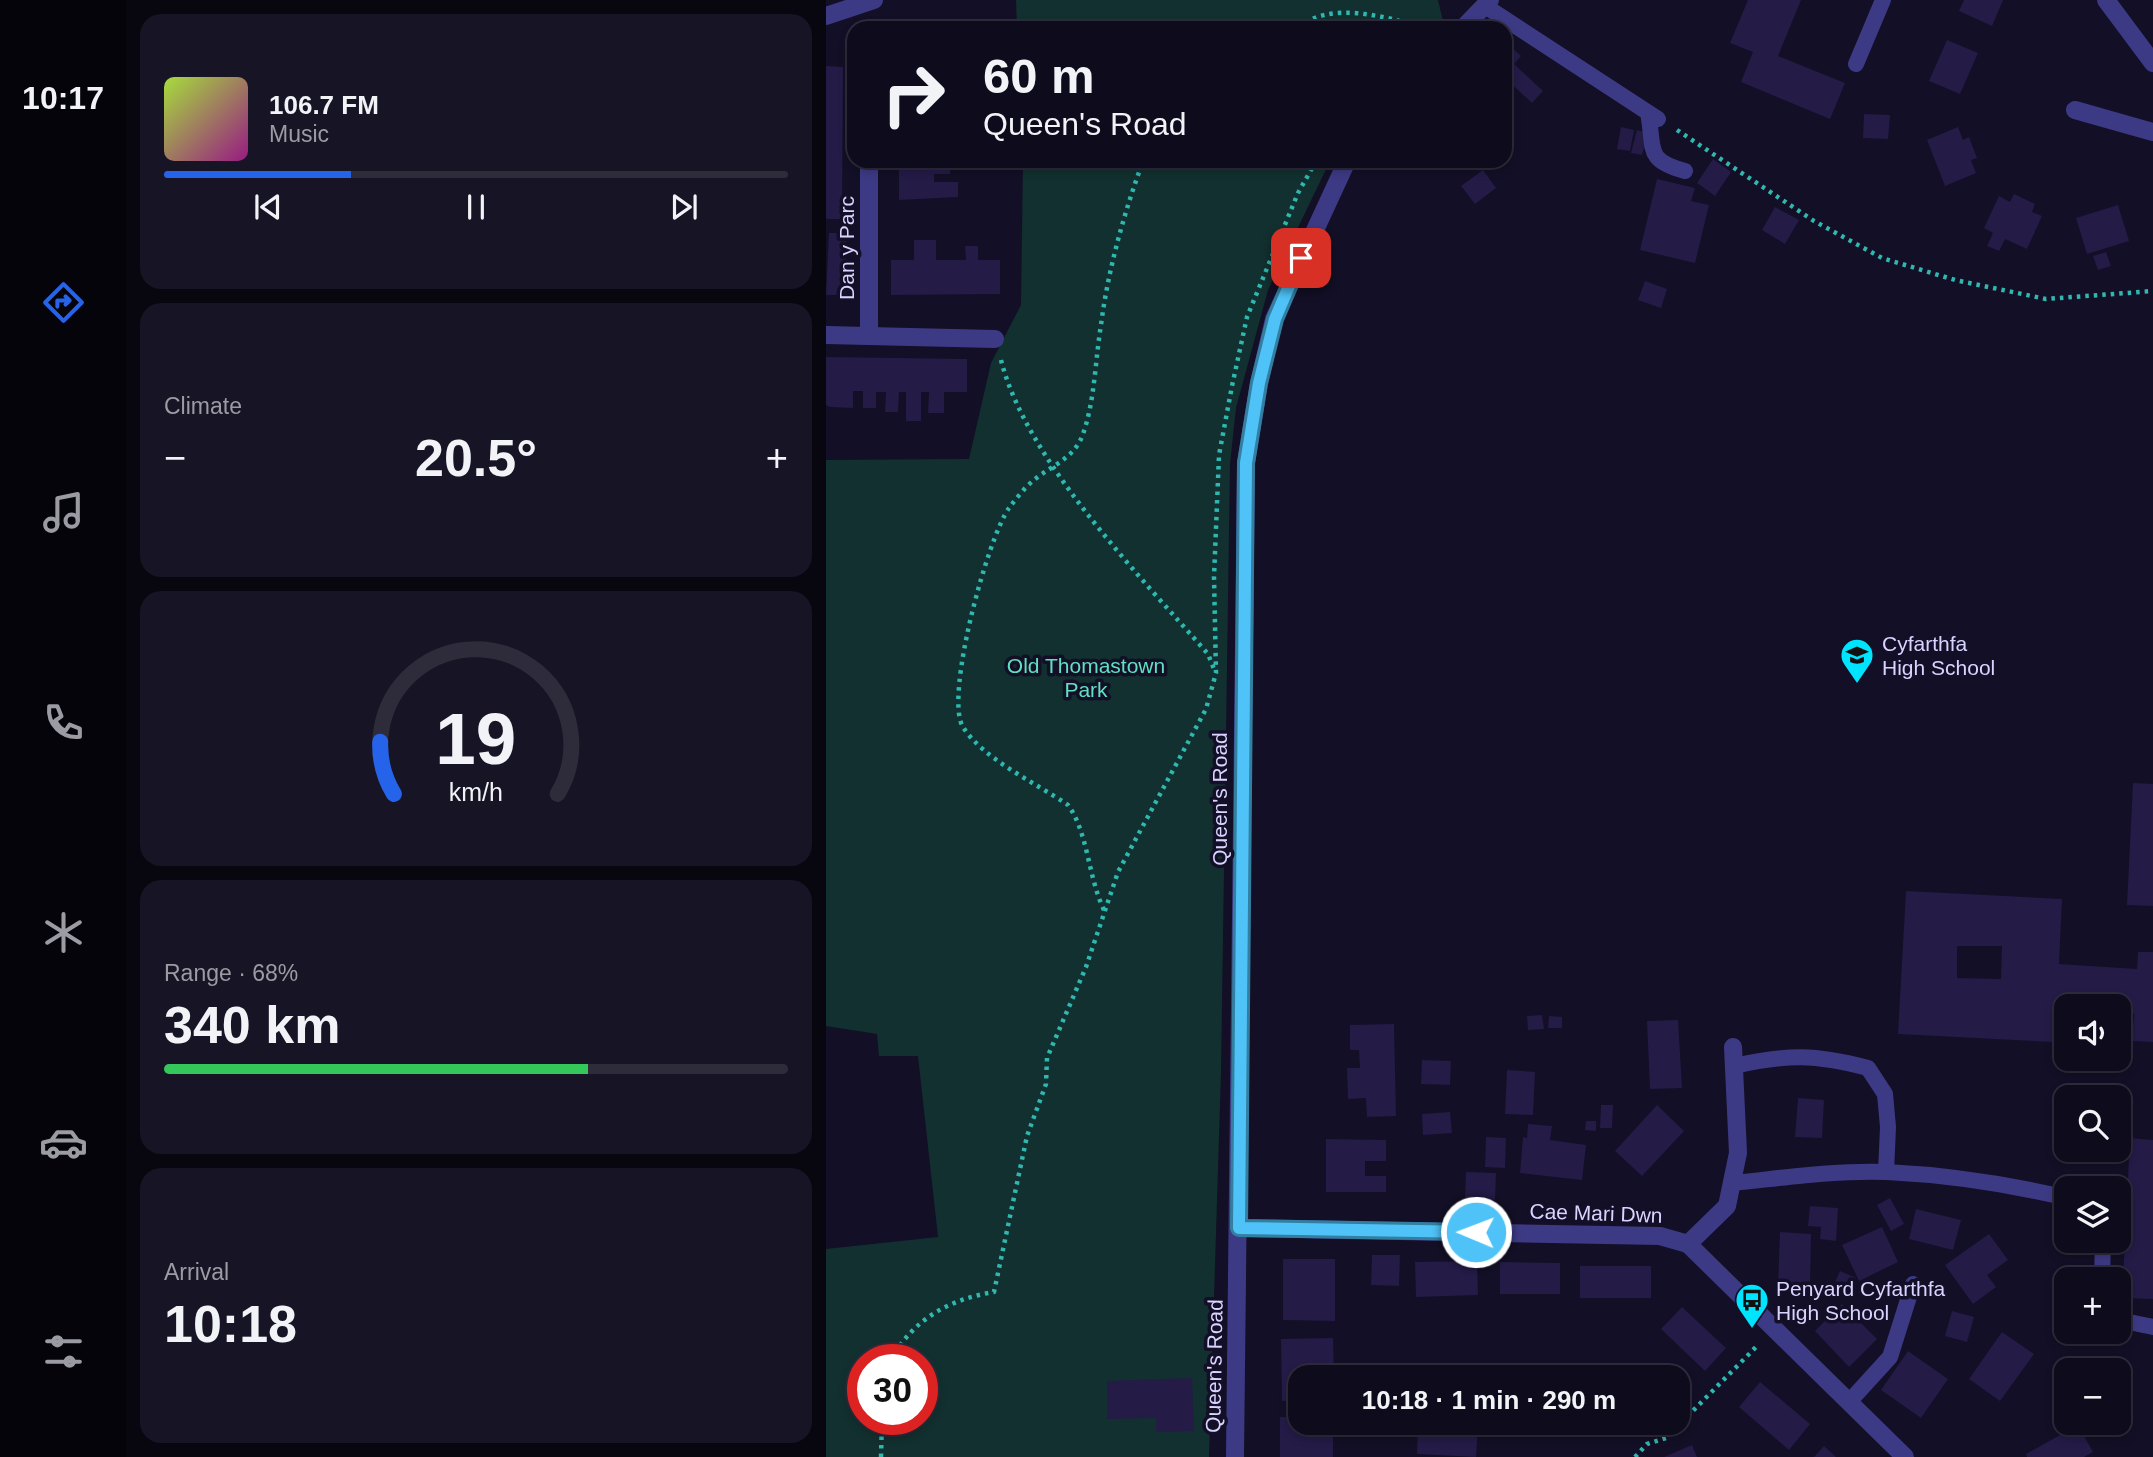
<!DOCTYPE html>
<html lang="en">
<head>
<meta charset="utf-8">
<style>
  :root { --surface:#0e0b1c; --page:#171425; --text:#f1f3f6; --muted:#9b9ba3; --line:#2e2b3b; --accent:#2563eb }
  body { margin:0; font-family:Arial,sans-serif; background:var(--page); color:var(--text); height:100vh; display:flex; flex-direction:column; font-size:26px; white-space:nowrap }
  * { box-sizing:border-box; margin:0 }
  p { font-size:23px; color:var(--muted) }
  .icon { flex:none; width:38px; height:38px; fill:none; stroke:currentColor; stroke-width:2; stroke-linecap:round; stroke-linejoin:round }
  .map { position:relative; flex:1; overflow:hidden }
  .sheet { display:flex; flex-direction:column; gap:14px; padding:14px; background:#08060f; width:700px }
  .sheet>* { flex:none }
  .hud { position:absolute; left:21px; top:21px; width:665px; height:147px; border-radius:21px; box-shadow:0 4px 10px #0003,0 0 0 2px var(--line); background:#0e0b1c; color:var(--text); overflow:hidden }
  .buttons { position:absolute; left:1228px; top:994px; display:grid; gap:14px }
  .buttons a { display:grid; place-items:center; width:77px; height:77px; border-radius:14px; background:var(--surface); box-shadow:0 4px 10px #0003,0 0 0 2px var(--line); font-size:35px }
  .speed { position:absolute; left:21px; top:1344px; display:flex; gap:14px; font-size:35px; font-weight:700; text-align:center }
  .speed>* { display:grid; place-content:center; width:91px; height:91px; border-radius:50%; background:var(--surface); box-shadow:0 4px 10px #0003,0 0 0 2px var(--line); line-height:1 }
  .speed .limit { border:10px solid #d22; background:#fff; color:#111 }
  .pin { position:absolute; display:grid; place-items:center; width:60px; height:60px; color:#fff; margin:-30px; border-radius:14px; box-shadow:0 4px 10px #0006 }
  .me { position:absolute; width:77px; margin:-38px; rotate:271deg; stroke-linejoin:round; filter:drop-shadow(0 0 5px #0008) }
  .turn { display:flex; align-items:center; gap:24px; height:147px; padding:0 21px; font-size:32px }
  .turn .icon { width:91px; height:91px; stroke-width:2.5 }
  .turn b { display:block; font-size:49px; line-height:60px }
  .big { font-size:52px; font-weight:700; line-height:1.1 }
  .sheet .card { flex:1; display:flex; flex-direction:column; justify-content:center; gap:10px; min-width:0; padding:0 24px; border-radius:21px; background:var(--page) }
  .sheet .dial { align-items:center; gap:0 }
  .dial svg { height:182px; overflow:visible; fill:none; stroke:var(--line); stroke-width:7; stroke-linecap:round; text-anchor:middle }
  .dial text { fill:var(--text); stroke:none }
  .song { display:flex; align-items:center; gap:21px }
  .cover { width:84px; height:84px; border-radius:10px; background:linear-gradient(135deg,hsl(80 70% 55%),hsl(310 70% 35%)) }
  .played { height:7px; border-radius:4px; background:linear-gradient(90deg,var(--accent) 30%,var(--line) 30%) }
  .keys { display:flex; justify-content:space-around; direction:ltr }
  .heat { display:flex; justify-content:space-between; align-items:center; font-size:38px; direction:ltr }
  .charge { height:10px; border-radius:5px; background:linear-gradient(90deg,#34c759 68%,var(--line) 0) }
  .trip { position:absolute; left:462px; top:1365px; width:402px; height:70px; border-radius:21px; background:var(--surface); box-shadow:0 4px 10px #0003,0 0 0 2px var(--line); font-weight:700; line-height:70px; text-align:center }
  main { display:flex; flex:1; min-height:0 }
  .tabs { display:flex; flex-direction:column; width:126px; justify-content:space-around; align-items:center; background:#06040b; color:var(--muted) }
  .tabs .icon { width:49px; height:49px }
  .tabs .selected { color:var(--accent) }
  .tabs b { font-size:32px; color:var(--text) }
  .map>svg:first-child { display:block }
  .green { fill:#12302f; fill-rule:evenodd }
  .building { fill:#241b47; fill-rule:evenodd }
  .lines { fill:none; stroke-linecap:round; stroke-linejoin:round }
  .path { stroke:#2fb8b0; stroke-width:4.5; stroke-dasharray:3.5 5; stroke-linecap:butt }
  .service { stroke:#3d3a85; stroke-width:16 }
  .minor { stroke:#3d3a85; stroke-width:18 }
  .route-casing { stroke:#337fa1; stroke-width:18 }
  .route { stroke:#4fc3f7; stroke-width:12 }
  .labels { text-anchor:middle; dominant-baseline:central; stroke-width:7; stroke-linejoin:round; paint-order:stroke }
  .street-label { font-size:21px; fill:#d9d4ff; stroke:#130f26 }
  .poi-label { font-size:21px; fill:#d9d4ff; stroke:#130f26; text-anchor:start }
  .park-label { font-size:21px; fill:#5fe0c0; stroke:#130f26 }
</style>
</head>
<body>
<main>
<nav class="tabs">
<b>10:17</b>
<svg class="icon selected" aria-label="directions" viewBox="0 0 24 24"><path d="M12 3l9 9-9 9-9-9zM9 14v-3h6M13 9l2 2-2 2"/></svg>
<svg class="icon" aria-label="music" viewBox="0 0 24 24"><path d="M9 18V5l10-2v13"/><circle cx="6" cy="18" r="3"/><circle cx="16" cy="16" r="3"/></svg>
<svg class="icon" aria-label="phone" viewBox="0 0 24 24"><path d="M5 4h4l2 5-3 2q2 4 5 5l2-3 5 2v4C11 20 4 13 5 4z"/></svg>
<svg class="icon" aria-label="climate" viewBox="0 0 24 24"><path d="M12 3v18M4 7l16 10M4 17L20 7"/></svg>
<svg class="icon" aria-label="car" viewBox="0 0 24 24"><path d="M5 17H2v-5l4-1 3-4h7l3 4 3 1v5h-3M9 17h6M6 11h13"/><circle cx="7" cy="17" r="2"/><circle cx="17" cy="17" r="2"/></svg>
<svg class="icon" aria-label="filters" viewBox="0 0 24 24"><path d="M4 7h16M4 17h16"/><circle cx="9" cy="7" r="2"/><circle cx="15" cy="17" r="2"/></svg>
</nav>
<section class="sheet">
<div class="card">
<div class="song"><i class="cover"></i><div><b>106.7 FM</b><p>Music</p></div></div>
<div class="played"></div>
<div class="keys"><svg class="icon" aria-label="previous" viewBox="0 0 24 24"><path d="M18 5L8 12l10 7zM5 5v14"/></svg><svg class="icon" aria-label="pause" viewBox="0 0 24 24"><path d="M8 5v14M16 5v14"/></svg><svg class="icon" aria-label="next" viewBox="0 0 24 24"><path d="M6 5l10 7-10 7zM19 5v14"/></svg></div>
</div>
<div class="card"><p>Climate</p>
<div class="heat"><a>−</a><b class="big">20.5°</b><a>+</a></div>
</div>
<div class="card dial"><svg viewBox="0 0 100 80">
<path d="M14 69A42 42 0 1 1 86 69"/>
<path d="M14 69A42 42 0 0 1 8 46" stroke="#2563eb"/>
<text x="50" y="56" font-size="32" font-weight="700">19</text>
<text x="50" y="72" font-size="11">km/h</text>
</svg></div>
<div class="card"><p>Range · 68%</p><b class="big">340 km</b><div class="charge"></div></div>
<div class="card"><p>Arrival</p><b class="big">10:18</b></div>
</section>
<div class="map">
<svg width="1327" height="1457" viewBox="0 0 1327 1457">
  <rect width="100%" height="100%" fill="#130f26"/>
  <path class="green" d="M190,0H612L617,21L611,28H191Z
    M197,161H504L442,290L410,408L404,464L395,1072L383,1457H0V1249L112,1237L92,1056H53L51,1034L0,1026V460L143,459L165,363L195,305ZM37,1360H96V1419H37Z"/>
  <path class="building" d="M922,0H975L952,56L1019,83L1004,119L915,82L927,52L904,43Z
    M1138,0H1177L1166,26L1133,11Z
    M1121,40L1152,53L1134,94L1103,81Z
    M679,41L695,56L688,64L717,91L706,103L679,78Z
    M0,66L17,67L16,219H0Z
    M1038,114L1064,115L1062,139L1037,138Z
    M795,127L808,130L804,151L791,149Z
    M1132,127L1137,140L1143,137L1151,158L1145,160L1150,173L1119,186L1101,140Z
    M811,130L822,133L816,155L805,153Z
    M887,159L905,172L889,196L871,183Z
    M73,161H124V174H108V182H132V197L73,200Z
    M657,170L670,188L649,204L635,186Z
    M831,179L869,188L865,201L883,205L869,263L814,250Z
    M1188,194L1209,204L1206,212L1216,216L1201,249L1179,239L1173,251L1161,246L1167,233L1158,228L1173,196L1184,202Z
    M1292,205L1303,241L1261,254L1250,218Z
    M949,207L973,220L959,244L936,230Z
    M3,233H20V295H0Z
    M88,240H110V260H140L139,246H152V260H174V294L65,295V260H88Z
    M1280,252L1285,266L1272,270L1267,256Z
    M819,281L841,289L835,308L812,300Z
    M0,357L141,359V392H118V413H102L103,392H95V421H80V392H73L72,412H59L60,392H50V408H37V391H27V408L4,407L0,405Z
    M1307,783L1327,784V906L1301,905Z
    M1080,891L1236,899L1233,964L1311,969L1312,952H1327V1042L1306,1041L1308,1014H1293V1006H1241V1011L1228,1010L1227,1042L1072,1034ZM1131,946H1176L1175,979L1131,978Z
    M716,1015L718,1029L702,1030L701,1016Z
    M723,1016L736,1017V1028H722Z
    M852,1020L856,1088L824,1089L821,1021Z
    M568,1024L570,1116L541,1117L540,1098L522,1099L521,1068H534L533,1050H524V1025Z
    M596,1060L625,1061L624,1085L595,1084Z
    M681,1070L709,1072L707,1115L679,1114Z
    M972,1098L998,1100L996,1138L969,1137Z
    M775,1105H787L786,1128H774Z
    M831,1105L858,1131L816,1176L789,1151Z
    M624,1112L626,1133L597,1135L596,1114Z
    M760,1121H770V1131L759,1130Z
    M702,1124L726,1126L724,1140L760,1145L756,1180L694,1173L697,1137L701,1138Z
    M660,1137L680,1138L679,1168L659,1167Z
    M1304,1138L1327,1140V1299L1296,1298Z
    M500,1139L560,1140V1161H539V1176H560V1192H500Z
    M640,1172L670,1173L669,1200L639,1199Z
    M1064,1198L1078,1224L1065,1231L1051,1205Z
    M984,1206L1012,1208L1010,1241L994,1239L995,1227L982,1226Z
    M1090,1209L1135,1220L1127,1250L1083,1239Z
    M1056,1227L1072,1262L1033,1281L1016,1245Z
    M954,1232L985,1234L984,1288L952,1286Z
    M1163,1234L1182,1260L1161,1275L1170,1287L1147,1304L1119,1265Z
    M546,1255H574L573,1286L545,1285Z
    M457,1259H509V1321L457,1320Z
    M651,1261L652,1295L590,1297L589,1262Z
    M674,1262L734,1263V1294H674Z
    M754,1266H825V1298H754Z
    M1014,1271L1030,1278L1026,1289L1009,1282Z
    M1016,1304L1051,1339L1023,1367L989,1331Z
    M856,1307L900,1348L879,1371L835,1329Z
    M1126,1311L1148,1317L1141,1342L1119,1336Z
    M1176,1332L1208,1354L1174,1401L1143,1379Z
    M507,1338L508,1377H474V1400L456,1401L455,1339Z
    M1082,1351L1122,1379L1095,1418L1055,1390Z
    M366,1378L368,1431L330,1432V1418L281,1419V1381Z
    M934,1382L984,1424L963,1450L913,1407Z
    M454,1417H474V1423H507V1457H454Z
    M592,1423L652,1425L650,1457L591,1454Z
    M1252,1425L1267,1452L1258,1457H1201L1200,1454Z
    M866,1445L871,1457H838Z
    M998,1446L1010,1457H988Z"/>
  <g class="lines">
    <path class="path" d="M473,28C502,0 561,17 599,28
      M851,130L988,221L1056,258L1129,280L1220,299L1327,291
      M175,360C200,460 314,576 382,654L388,669
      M278,910C262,877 262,832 242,805C210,783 157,759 137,727C118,697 162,537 183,508C190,499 199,487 208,480C226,465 248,459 257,434C269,400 269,361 275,325C282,270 298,213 317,161
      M65,1360C87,1319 124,1299 168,1292L201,1136L220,1084L221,1058L260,967L292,872L380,709L390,673L388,577L393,455L406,386L421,317L472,193L490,161
      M55,1457L56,1419
      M809,1457L821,1444L840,1438L933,1344"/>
    <path class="service" d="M659,6L832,119
      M1030,64L1057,0
      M822,113C829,149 818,160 859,171
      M908,1066C962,1054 989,1054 1042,1068L1059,1094L1062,1127L1060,1172
      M906,1183C957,1178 1009,1170 1061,1172C1121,1175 1182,1184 1241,1198
      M1276,1279L1277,1241
      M1293,1320L1327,1327
      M1023,1402L1064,1357L1087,1284"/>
    <path class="minor" d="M1280,0L1327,63
      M0,16L48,0
      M637,28L664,0
      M1249,110L1327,132
      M0,335L169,339
      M43,336V161
      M413,1228L834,1236L862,1244L1079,1457
      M862,1244L901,1206L912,1153L907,1047
      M409,1457L420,463L433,383L448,319L521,161"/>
  </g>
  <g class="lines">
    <defs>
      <path id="route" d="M475,258L449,319L433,383L420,463L413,1228L650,1232"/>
    </defs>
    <use href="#route" class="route-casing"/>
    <use href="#route" class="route"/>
  </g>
  <defs>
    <symbol id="school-pin" viewBox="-11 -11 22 30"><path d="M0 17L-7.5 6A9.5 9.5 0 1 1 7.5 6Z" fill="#00e5ff" stroke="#130f26"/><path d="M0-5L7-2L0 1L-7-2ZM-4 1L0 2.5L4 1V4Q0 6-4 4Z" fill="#111"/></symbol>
    <symbol id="bus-pin" viewBox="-11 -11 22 30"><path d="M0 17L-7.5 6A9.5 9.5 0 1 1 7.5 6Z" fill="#00e5ff" stroke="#130f26"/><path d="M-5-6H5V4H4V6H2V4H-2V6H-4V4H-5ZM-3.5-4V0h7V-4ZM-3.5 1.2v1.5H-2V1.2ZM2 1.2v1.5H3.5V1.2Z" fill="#111"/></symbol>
  </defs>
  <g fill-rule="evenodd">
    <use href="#school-pin" x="1012" y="636" width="38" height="52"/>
    <use href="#bus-pin" x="907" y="1281" width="38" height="52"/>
  </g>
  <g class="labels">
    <g class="street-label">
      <text transform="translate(20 248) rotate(-90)">Dan y Parc</text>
      <text transform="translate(393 799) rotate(-90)">Queen's Road</text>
      <text transform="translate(770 1213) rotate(2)">Cae Mari Dwn</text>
      <text transform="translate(388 1366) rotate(-89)">Queen's Road</text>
    </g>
    <g class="poi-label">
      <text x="1056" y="643">Cyfarthfa<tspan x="1056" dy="24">High School</tspan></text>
      <text x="950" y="1288">Penyard Cyfarthfa<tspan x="950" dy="24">High School</tspan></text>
    </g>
    <g class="park-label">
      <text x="260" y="665">Old Thomastown<tspan x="260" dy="24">Park</tspan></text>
    </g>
  </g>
</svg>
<div class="buttons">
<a><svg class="icon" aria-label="sound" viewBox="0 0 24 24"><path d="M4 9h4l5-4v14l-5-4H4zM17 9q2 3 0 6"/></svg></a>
<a><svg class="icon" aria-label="search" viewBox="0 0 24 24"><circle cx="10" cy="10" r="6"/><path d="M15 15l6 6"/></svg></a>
<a><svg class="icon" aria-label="layers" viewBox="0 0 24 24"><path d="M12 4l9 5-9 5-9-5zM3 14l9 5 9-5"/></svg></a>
<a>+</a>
<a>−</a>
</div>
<div class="speed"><div class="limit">30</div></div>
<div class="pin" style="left:475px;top:258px;background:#d93025"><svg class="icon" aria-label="arrive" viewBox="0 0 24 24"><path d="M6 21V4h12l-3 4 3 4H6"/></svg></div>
<svg class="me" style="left:650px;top:1232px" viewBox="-20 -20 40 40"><circle r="17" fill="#4fc3f7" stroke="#fff" stroke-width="3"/><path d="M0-11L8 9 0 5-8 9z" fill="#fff"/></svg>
<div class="trip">10:18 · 1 min · 290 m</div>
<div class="hud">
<div class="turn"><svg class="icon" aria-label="right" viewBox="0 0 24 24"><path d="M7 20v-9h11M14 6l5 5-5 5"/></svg><div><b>60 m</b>Queen's Road</div></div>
</div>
</div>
</main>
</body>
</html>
